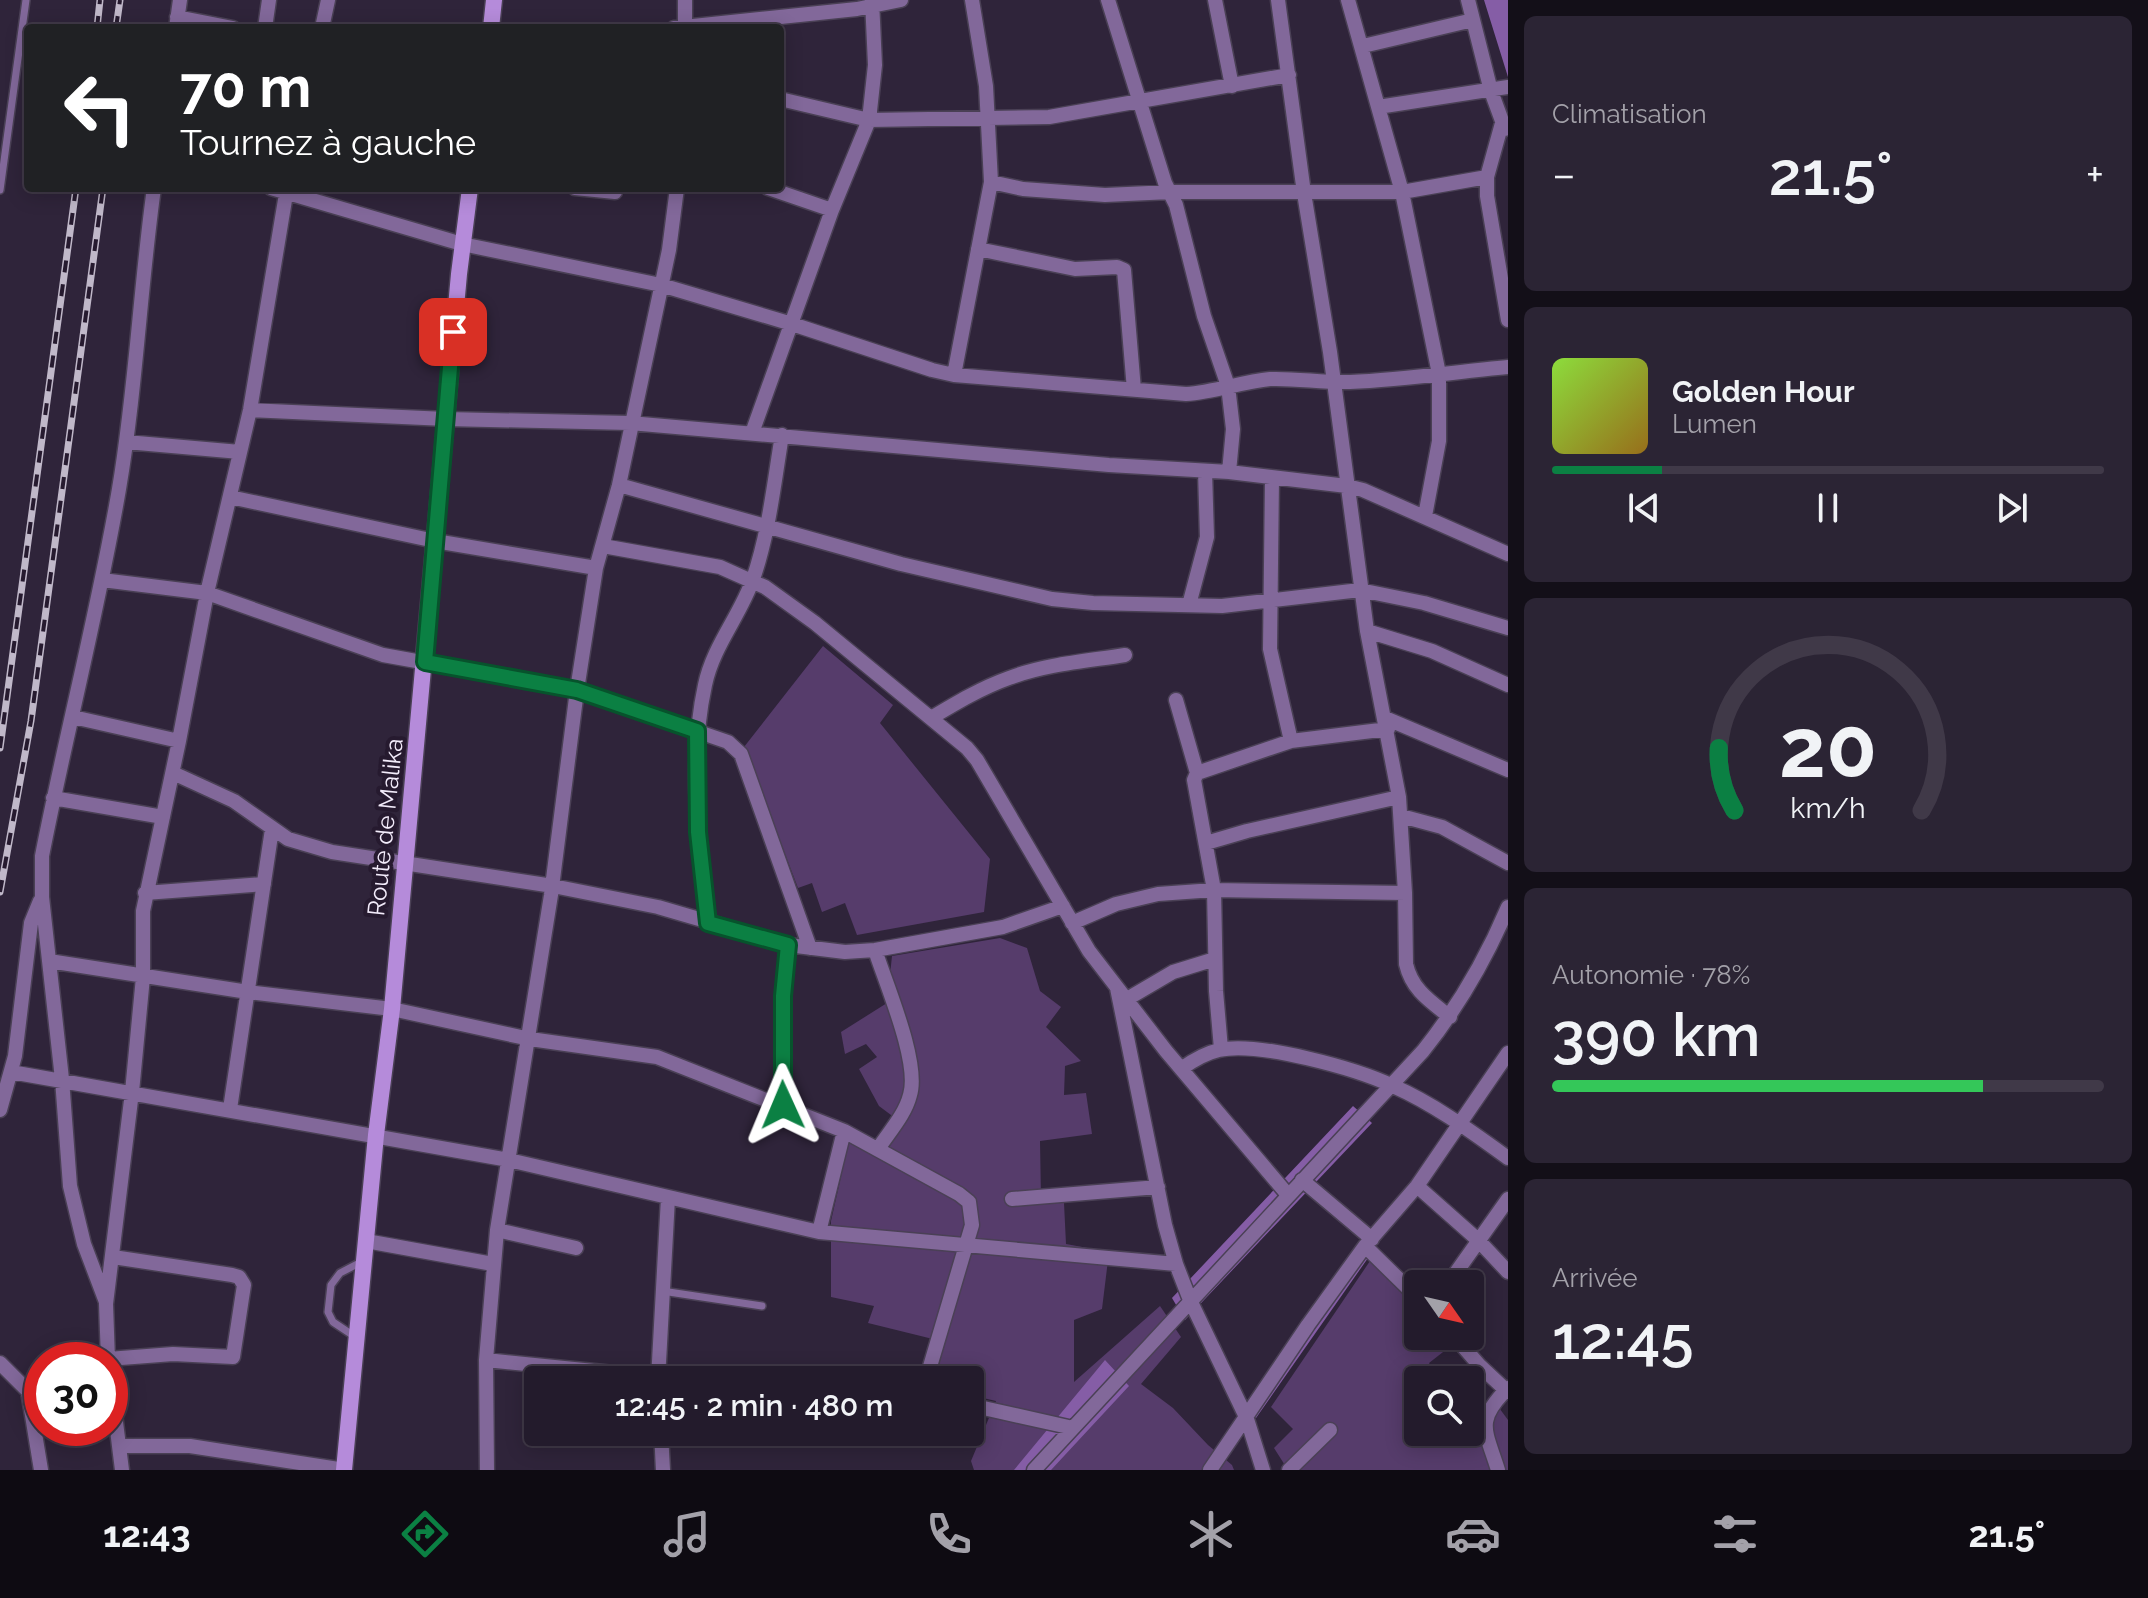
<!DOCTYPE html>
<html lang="fr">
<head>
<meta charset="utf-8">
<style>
  :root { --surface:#231b2c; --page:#2b2434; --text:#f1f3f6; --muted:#a3a1a9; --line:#403948; --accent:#0b8043 }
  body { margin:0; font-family:Raleway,sans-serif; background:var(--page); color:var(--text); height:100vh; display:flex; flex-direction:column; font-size:30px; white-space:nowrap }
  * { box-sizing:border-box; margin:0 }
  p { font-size:26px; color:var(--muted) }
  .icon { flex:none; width:44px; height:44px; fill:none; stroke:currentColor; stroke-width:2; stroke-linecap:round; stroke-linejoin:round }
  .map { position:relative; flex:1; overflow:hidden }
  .drawer { display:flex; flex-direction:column; gap:16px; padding:16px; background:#130f18; width:640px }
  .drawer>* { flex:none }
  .guide { position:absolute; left:24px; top:24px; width:760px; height:168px; border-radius:8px; box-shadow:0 4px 20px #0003,0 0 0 2px var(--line); background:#202124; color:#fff; overflow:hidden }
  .needle { width:52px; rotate:124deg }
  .fabs { position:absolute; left:1404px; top:1270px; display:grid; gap:16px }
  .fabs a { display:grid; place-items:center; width:80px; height:80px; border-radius:8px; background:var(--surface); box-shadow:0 4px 20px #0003,0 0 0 2px var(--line); font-size:40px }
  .speed { position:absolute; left:24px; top:1342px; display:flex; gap:16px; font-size:40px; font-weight:700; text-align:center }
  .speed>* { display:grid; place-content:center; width:104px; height:104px; border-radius:50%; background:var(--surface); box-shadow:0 4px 20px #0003,0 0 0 2px var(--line); line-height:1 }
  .speed .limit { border:12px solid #d22; background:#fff; color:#111 }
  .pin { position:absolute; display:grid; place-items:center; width:68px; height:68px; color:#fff; margin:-34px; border-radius:16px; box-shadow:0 4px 12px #0006 }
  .me { position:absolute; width:88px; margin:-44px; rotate:359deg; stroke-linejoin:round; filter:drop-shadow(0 0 6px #0008) }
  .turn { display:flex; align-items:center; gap:28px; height:168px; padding:0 24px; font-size:36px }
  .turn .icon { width:104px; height:104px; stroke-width:2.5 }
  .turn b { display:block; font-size:56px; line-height:68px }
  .big { font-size:60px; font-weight:600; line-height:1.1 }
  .drawer .tile { flex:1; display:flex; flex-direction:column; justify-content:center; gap:12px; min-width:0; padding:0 28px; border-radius:12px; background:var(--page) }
  .drawer .dial { align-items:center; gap:0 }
  .dial svg { height:208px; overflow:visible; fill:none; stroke:var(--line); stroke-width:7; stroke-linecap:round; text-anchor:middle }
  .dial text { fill:var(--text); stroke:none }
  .song { display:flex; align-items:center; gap:24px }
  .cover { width:96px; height:96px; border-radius:12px; background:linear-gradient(135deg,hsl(90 70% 55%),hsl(40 70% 35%)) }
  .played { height:8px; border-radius:4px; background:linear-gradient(90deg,var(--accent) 20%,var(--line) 20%) }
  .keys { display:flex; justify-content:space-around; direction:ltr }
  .heat { display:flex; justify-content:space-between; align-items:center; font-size:44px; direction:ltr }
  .charge { height:12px; border-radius:6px; background:linear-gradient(90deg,#34c759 78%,var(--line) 0) }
  .trip { position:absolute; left:524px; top:1366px; width:460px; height:80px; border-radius:8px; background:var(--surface); box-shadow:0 4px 20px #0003,0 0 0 2px var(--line); font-weight:600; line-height:80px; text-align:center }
  .tab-bar { display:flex; height:128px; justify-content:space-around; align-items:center; background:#0e0b12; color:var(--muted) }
  .tab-bar .icon { width:56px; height:56px }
  .tab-bar .selected { color:var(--accent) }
  .tab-bar b { font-size:36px; color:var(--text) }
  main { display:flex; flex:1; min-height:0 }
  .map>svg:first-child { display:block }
  .green { fill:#563c6b }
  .water { fill:#855da6 }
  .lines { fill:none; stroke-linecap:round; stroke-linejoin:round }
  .service-casing { stroke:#4a4055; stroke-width:10 }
  .minor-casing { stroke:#4a4055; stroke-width:17 }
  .secondary-casing { stroke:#4a4055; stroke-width:19 }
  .service { stroke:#82689a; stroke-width:7 }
  .minor { stroke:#82689a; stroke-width:14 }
  .secondary { stroke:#b58bda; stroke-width:16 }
  .rail-casing { stroke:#c0b8c9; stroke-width:7 }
  .rail { stroke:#261a2f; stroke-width:4; stroke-dasharray:12; stroke-linecap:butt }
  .route-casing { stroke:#07532c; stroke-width:20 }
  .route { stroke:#0b8043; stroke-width:14 }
  .labels { text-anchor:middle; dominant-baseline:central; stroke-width:8; stroke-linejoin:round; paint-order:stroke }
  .street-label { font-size:24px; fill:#f3ecfb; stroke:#261a2f }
</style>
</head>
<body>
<main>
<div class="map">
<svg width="1508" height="1470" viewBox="0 0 1508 1470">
  <rect width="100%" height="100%" fill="#2f243a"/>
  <path class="green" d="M823,646L893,705L880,723L990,859L984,912L857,935L845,903L822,912L812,883L798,888L744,747Z
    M1000,938L1027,948L1040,991L1061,1007L1046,1027L1081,1061L1065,1066L1064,1095L1086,1093L1092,1134L1040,1141L1041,1199L1064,1203L1066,1244L1109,1252L1102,1309L1074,1320V1382L1160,1306L1181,1337L1141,1384L1173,1408L1208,1445L1232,1465L1234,1470H974L971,1461L996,1401L970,1395V1380H935L945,1342L868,1323L874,1306L831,1297V1221L851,1132L888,1149L903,1124L879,1106L859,1069L877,1057L866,1044L845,1054L841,1032L887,1003L892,956Z
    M1370,1261L1418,1310V1336H1443L1452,1345L1429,1363L1439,1380H1418V1432H1470V1424L1497,1405L1508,1420V1470H1288L1274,1448L1293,1429L1271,1407Z"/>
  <path class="water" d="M1484,0H1508V77Z
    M1353,1106L1372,1123L1185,1320L1172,1298Z
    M1361,1239L1375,1248L1256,1418L1243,1407Z
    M1105,1360L1129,1386L1051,1470H1014Z"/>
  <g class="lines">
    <defs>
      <path id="service" d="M0,190L26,0
        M662,1291L762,1306
        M357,1338L333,1322L328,1312L331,1285L340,1273L363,1261"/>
      <path id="minor" d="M1108,0L1165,183L1176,205L1204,316L1228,386L1233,429L1229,472
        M1215,0L1232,86
        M1278,0L1304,193L1330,352L1367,631L1399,797L1405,893L1406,964C1412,990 1430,1001 1450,1017
        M1348,0L1402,192L1439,374V441L1425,516
        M1468,0L1491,91L1505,129
        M177,17L233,28
        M176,28L180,0
        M265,28L269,0
        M322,28L328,0
        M674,28L857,9L901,0
        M685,28V0
        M1363,46L1473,20
        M780,99L869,120L1049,117L1289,75
        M1378,107L1508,87
        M1502,123L1487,177V196L1508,320
        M991,182L1023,189L1105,195L1171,192H1402L1487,177
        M271,188L462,244L661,285L792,324L932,370L954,375L1186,394C1215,392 1241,382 1270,379C1297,378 1323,383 1350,382C1402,380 1455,372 1508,367
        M575,188L615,192
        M768,188L832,210
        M978,249L1075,269L1117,267L1124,270L1134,390
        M954,375L991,182L986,86L972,0
        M250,410L446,419L630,423L1109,465L1229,472L1347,486L1363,490L1508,554
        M752,433L832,210L869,120L875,65L872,0
        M126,442L240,452
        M1272,478L1270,649L1291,741
        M619,485L901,564L1052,599L1093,603L1222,606L1360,590L1424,603L1508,628
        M230,497L435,541L596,568
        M603,546L720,567L765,587L815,623L967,748L977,760L1089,951L1166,1051L1288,1195
        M102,580L207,593L383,655L577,690L728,742L741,754L810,948
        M1189,605L1207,537L1205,471
        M1367,631L1432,651L1508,685
        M1176,700L1197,773L1194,780L1214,890L1216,991L1221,1049
        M73,717L179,741
        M931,718C956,703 981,688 1009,678C1046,664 1087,661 1125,655
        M1385,718L1508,770
        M173,773L234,801L288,839L332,852L553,886L658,907L788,945L845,952L875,950L1003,927L1063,906
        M1197,773L1291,741L1388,729
        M53,798L163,817
        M1401,816L1442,827L1508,863
        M1206,843L1247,831L1399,797
        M145,893L264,884
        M708,923C699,843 688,763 705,685C713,646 740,616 753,579C769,533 774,483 782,435
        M1072,923L1116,904L1158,894L1214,890L1405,893
        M875,950C886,984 920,1063 910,1095C905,1115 889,1132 878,1149
        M49,961L248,992L392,1009L530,1039L657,1057L844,1131L959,1194L969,1202L972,1225L926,1380
        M1117,988L1165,1225L1176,1264L1190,1300L1247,1419L1263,1470
        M1127,999L1173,972L1215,959
        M1181,1069C1192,1061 1206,1053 1219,1050C1258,1041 1357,1069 1393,1086C1434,1104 1472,1132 1508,1158
        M11,1072L509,1160L819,1232L1176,1264
        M783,1105V996L788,945
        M230,1109L272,829
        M0,1110L15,1056L31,923L40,901
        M1302,1180L1372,1239
        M1417,1186L1478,1240L1508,1272
        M1012,1199L1158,1187
        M497,1230L576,1248
        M819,1232L844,1131
        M366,1241L493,1264
        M1365,1246L1418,1298
        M1448,1284L1508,1199
        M106,1302L84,1244L70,1186L62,1079L42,897V856C66,733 98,612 119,489C136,389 140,288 154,188
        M1454,1336L1480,1366L1508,1392
        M108,1359L173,1354L233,1357L244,1285L239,1277L232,1275L113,1257
        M108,1360L106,1304L132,1092L143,977V911L179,741L207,593L250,410L287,188
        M486,1360L683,1380
        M0,1363L28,1391L41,1470
        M110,1374L122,1470
        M658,1380L668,1198
        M970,1405L1073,1428
        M661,1432L663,1470
        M119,1446H190L345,1470
        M487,1470L486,1360L497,1230L551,895L577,690L596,568L619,485L669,250L677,188
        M1034,1470L1423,1051C1459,1006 1486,959 1508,907
        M1210,1470L1308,1325L1365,1246L1417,1186L1508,1053
        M1289,1470L1330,1430
        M1498,1470C1485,1429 1475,1421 1508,1388"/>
      <path id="secondary" d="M491,28L494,0
        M344,1470L376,1135L392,1009L459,274L470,188"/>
    </defs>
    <use href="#service" class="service-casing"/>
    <use href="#minor" class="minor-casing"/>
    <use href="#secondary" class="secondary-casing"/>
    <use href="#service" class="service"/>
    <use href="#minor" class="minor"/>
    <use href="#secondary" class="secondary"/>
    <defs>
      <path id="rail" d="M97,28L100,0
        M116,28L120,0
        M0,748L76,188
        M0,892L31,721L103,188"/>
    </defs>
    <use href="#rail" class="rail-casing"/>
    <use href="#rail" class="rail"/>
  </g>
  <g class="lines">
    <defs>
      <path id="route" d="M453,332L425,662L577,690L697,731L698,832L708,923L788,945L783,996V1105"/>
    </defs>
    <use href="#route" class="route-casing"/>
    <use href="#route" class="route"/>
  </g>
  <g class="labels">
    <g class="street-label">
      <text transform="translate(385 827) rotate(-84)">Route de Malika</text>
    </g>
  </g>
</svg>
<div class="fabs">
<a><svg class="needle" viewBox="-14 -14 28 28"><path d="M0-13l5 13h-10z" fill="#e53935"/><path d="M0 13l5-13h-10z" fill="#a3a1a9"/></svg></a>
<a><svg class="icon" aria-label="search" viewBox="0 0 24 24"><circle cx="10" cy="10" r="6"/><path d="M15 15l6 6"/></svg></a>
</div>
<div class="speed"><div class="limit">30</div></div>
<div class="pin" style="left:453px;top:332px;background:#d93025"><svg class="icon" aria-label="arrive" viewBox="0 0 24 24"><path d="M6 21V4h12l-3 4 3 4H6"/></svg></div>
<svg class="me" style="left:783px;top:1105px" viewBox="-20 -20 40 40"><path d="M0-17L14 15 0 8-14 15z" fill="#0b8043" stroke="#fff" stroke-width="4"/></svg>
<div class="trip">12:45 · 2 min · 480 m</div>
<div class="guide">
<div class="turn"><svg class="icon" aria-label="left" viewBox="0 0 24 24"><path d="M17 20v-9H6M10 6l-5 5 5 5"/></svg><div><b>70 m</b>Tournez à gauche</div></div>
</div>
</div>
<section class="drawer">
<div class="tile"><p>Climatisation</p>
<div class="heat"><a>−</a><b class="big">21.5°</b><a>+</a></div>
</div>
<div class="tile">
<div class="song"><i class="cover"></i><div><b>Golden Hour</b><p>Lumen</p></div></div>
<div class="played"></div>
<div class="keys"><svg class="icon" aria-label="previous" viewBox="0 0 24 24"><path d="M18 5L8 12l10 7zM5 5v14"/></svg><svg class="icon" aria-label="pause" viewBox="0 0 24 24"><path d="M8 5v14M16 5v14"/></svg><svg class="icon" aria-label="next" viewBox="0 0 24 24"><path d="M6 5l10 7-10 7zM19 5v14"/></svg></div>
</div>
<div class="tile dial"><svg viewBox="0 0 100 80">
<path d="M14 69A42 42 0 1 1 86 69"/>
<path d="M14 69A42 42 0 0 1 8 45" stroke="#0b8043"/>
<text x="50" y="56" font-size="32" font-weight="700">20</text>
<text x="50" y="72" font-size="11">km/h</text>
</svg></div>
<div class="tile"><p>Autonomie · 78%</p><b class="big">390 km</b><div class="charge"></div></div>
<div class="tile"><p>Arrivée</p><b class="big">12:45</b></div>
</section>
</main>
<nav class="tab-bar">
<b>12:43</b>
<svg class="icon selected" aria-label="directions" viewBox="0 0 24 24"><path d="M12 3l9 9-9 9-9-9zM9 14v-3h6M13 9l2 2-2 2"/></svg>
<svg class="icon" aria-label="music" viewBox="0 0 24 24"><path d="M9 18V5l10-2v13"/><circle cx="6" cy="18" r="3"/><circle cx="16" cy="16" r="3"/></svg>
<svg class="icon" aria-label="phone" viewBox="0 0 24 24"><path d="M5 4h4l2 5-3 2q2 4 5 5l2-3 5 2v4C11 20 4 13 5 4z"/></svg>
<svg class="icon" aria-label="climate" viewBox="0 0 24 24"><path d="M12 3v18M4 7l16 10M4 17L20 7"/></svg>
<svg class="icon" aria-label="car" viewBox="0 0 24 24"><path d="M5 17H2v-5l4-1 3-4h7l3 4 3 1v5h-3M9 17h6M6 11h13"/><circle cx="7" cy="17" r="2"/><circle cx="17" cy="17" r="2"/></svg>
<svg class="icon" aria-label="filters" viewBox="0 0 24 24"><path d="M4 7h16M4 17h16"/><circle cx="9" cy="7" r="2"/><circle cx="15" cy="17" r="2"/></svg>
<b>21.5°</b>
</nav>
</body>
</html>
